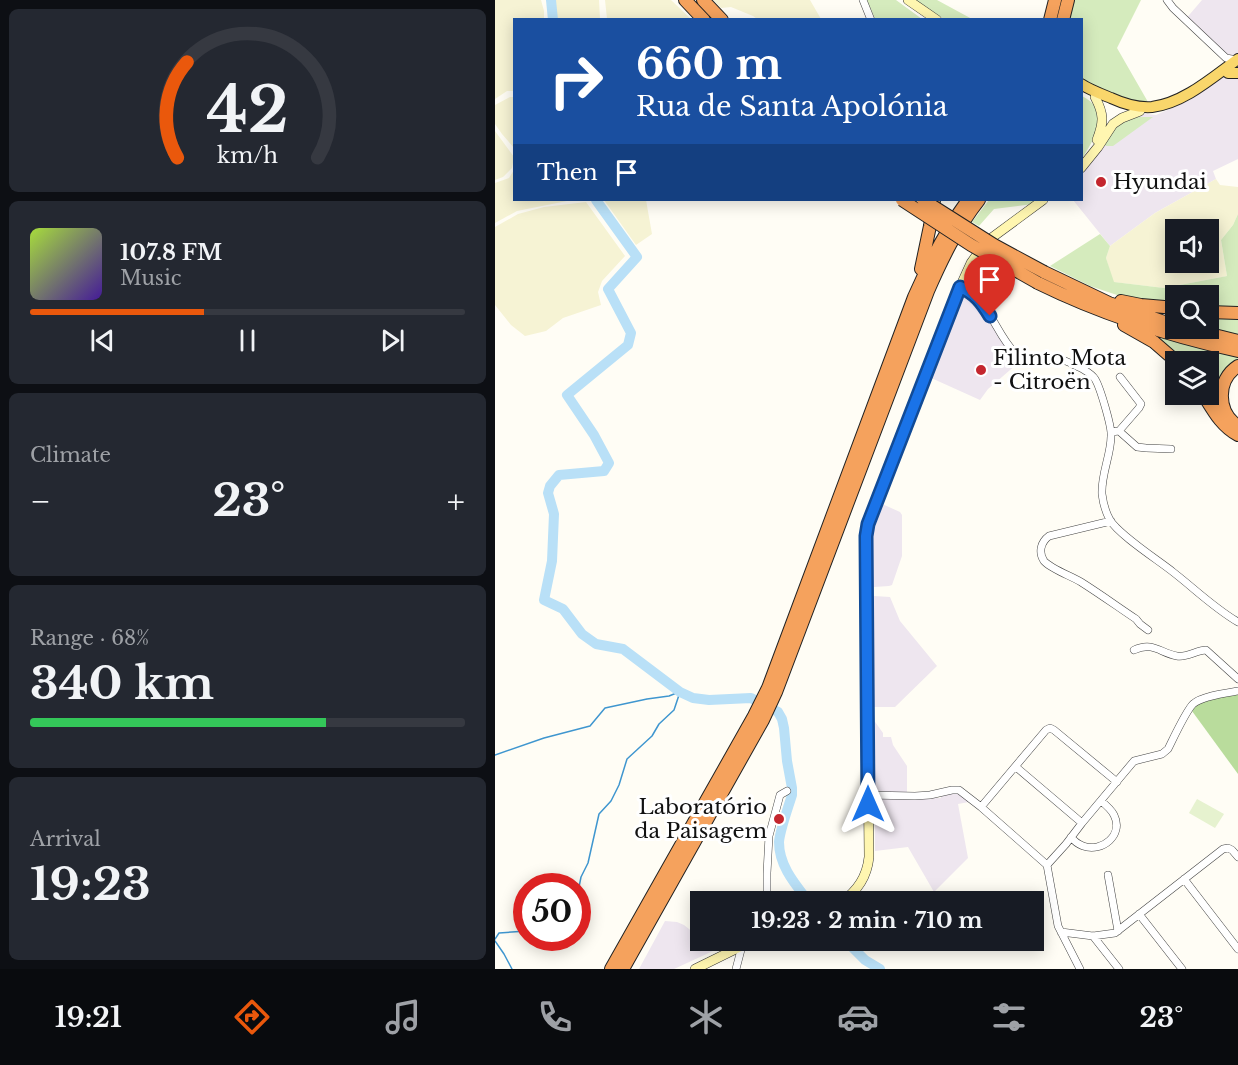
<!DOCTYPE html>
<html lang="en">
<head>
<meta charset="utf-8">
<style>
  :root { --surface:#171b24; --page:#242831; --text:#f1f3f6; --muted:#9ea1a6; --line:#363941; --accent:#ea580c }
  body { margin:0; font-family:"Libre Baskerville",serif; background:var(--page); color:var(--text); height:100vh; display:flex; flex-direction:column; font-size:22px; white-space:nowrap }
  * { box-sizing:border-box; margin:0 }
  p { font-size:20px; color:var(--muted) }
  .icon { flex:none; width:33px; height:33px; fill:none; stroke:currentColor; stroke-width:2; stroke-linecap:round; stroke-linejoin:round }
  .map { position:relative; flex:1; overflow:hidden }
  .drawer { display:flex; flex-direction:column; gap:9px; padding:9px; background:#0d0f14; width:495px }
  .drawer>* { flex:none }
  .top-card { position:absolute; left:18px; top:18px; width:570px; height:183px; border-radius:0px; box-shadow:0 3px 15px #0003; background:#1a4fa0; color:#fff; overflow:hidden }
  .fabs { position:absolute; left:670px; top:219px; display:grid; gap:12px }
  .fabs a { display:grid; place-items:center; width:54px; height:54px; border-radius:0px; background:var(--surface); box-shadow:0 3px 15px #0003; font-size:30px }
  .speed { position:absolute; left:18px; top:873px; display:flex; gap:12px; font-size:30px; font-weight:700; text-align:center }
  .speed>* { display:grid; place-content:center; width:78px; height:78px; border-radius:50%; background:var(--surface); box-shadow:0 3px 15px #0003; line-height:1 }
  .speed .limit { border:9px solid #d22; background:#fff; color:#111 }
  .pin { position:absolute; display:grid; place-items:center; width:51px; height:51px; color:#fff; margin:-62px -26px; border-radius:50% 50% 50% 0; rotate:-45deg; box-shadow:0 0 6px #0007 }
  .pin .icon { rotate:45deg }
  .me { position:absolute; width:66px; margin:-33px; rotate:0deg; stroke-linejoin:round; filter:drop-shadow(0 0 4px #0008) }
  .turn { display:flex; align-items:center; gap:21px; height:126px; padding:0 24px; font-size:27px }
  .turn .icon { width:78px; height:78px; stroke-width:2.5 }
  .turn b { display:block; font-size:42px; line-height:51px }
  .then { display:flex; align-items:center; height:57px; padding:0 24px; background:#0003; gap:12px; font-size:22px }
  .big { font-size:45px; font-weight:700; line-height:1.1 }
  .drawer .card { flex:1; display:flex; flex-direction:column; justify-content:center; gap:9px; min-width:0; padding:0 21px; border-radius:9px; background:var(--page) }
  .drawer .dial { align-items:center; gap:0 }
  .dial svg { height:156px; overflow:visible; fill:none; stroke:var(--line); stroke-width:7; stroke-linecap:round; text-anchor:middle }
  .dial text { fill:var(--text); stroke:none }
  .song { display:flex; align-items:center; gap:18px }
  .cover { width:72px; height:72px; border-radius:9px; background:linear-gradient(135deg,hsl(80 70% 55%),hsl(260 70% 35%)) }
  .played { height:6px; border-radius:3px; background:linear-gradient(90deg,var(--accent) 40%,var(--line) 40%) }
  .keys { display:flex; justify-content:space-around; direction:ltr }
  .heat { display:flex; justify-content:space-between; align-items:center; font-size:33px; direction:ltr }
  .charge { height:9px; border-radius:4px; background:linear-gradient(90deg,#34c759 68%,var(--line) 0) }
  .trip { position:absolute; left:195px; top:891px; width:354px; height:60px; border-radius:0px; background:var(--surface); box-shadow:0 3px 15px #0003; font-weight:700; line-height:60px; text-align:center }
  .tabs { display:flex; height:96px; justify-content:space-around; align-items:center; background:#090b0e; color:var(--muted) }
  .tabs .icon { width:42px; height:42px }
  .tabs .on { color:var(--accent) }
  .tabs b { font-size:27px; color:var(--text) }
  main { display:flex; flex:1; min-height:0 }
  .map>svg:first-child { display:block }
  .industrial { fill:#eee6ef }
  .farmland { fill:#f6f3d4; fill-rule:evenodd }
  .green { fill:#d5ebbd }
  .forest { fill:#b9dc9c }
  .pitch { fill:#e6f2cf }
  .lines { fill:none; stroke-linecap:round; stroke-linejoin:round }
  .stream { stroke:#3f96cf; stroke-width:1.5 }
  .river { stroke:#b9e0f7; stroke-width:10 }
  .street-casing { stroke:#444; stroke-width:8 }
  .secondary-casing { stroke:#333; stroke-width:10 }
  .primary-casing { stroke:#222; stroke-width:12 }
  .highway-casing { stroke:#222; stroke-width:14 }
  .street { stroke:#fff; stroke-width:7 }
  .secondary { stroke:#fff6b0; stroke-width:9 }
  .primary { stroke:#f9d66b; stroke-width:10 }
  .highway { stroke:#f5a25d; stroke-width:12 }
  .highway-bridge-casing { stroke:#222; stroke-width:14; stroke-linecap:butt }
  .highway-bridge { stroke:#f5a25d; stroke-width:12 }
  .route-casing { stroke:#114b97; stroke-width:15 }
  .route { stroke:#1a73e8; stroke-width:10 }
  .poi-dot { fill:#c4262e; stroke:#fff; stroke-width:2 }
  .labels { text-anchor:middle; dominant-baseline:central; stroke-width:6; stroke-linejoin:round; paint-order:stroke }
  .poi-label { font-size:21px; fill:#111; stroke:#fff; text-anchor:start }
</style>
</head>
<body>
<main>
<section class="drawer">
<div class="card dial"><svg viewBox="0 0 100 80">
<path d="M14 69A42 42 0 1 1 86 69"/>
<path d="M14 69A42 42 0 0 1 19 20" stroke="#ea580c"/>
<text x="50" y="56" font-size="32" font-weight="700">42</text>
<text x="50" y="72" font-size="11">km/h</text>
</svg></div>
<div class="card">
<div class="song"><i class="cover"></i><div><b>107.8 FM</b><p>Music</p></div></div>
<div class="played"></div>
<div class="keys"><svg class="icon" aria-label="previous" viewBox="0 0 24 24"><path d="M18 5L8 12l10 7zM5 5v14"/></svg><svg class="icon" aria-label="pause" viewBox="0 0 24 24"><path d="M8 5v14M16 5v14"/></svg><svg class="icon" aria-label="next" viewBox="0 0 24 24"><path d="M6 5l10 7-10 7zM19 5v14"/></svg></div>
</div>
<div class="card"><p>Climate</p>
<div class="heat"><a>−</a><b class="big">23°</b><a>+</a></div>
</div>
<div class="card"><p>Range · 68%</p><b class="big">340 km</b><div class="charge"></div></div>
<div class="card"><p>Arrival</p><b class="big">19:23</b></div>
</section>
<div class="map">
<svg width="743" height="969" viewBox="0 0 743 969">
  <rect width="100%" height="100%" fill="#fffdf5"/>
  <path class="industrial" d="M707,0H743V54L732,62L689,21Z
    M743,66V159L718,171L721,179L660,213L615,246L578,200H586L587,171L601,153L645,113L661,115L695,100Z
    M471,295L476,296L484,303L523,359L522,364L493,389L485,400L434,377L466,297Z
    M385,503L405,512L407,515V556L397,585L394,586L379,587V596L395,597L405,621L442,666L400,707H377L376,539L378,523Z
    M378,719L388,733V737H396L398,745L412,766V798H446V795L458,793H464L474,802L463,804L473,858L439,892L413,847L380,851V804L383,801V790L380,787L379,780Z
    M170,921L182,922L189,925L199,933L205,935L206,940L225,941L231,945L179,969H144Z"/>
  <path class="farmland" d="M0,0H46L49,11V19L20,20L19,91H12L0,99Z
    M60,0H104L105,19H62Z
    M110,0H176L196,19H112Z
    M218,0H315L326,19H262L258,16L236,7L226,8Z
    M15,97H19V148L7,134L0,124V105Z
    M0,131L19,157L17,168L8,177L0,180Z
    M19,170L20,200H77L22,211L0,223V183L14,178Z
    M721,179L725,185L743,187V214L738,225L726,240L732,276L669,288L618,282L611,258L615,246L660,213ZM681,230H714V262H681Z
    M109,200H151L157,234L141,245Z
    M91,202L130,256L107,281L103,292L106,305L68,318L51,331L30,336L16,325L0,305V227L23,214L49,207Z"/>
  <path class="green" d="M372,0H401L427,19H380Z
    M420,0H442L477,19H449Z
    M576,0H646L622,48L653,102C630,101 608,92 588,79L586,77V20H571Z
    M587,96C617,111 600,137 587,159Z
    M639,117H658L618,146H611L609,144C618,129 623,124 639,117Z
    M494,200H544L538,204L499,209L484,226L477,222Z
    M743,214V307L714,306V296H681V304L631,298L595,286L555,266L605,234L615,246L611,258L619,282L669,288L732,276L726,240L738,225Z
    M714,316L743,318V335L714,328Z
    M648,331L681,342L743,357V361L728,377L731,418L714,394V362L687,361Z"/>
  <path class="forest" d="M743,693V774L697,711L703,703Z"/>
  <path class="pitch" d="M702,799L729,814L720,828L694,813Z"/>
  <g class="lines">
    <path class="stream" d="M0,755L49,738L95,726L110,708L152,699L174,696L184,692
      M82,897L86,877L93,863L104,814L116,801L124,785L132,759L157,736L164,724L179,710L185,692
      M0,939L4,933L32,931
      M0,941L9,954L17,969"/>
    <path class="river" d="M56,0L58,20
      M101,200L142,257L113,289L136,333L133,345L72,395L99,435L114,463L109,471L64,475L55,486L53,493L59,514L57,561L49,600L68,609L87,634L101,644L128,649L185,692L198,698L214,700L256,698L283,712L287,719L289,728L292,761L297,788V795C293,808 285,830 284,842C284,866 300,884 314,902
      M350,940L370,960L385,969"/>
    <defs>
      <path id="street" d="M368,0L376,20
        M672,0L678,8L731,58L742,60
        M465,287C495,298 500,335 522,355C537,370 548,356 565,359C572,361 579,365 586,368C591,371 597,374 600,379C605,387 617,427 616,436C616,455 606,474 607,494C608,502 611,513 615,520C624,535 663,560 678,572C700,589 719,608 743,622
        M624,431L642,447L651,448L676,449
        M616,432L624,431L644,408L646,404L625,377
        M616,521L554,536C546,542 543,552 549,561C556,569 576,576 586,582C605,594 623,607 641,619L645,624L653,630
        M639,650C658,641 665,653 682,656C692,658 702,650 711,650L743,679
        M521,767L587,823
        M373,795L420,796L435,795L457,790H464L486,807L552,865
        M486,807L551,730L555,728L559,730L622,782
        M576,837C579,841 583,844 588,846C607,853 629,835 619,815C616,809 611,805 606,801
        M552,865L571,844L587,823L639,761L667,754L673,749C678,739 691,711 698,704C707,696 731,693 743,691
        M552,865L563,926L585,969
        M613,875L623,931
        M689,879L743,949
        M272,902V873L274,836L285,795L292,791
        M644,914L687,969
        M566,932L598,936L620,933L728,849L733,848L737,850L743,857
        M598,936L624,969
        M241,969L247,946"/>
      <path id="secondary" d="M413,0L442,20
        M600,97C609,114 609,122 602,140
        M586,168L603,147L618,124L627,118L645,111
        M346,902C363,891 372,877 374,857L371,536L373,524L465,287L476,263L491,242L548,200
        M200,969L259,940"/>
      <path id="primary" d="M733,73H743
        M586,84C595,90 606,94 616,98C629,104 643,108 657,107C689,103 718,77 743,59"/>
      <path id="highway" d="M190,0L209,20
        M208,0L227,20
        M555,20L560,0
        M568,20L573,0
        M426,269L435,226L439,200
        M549,272L614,303L681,326
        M543,283C606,314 675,336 743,351
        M626,301L646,305L681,308
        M714,312L743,313
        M629,325L659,342L682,362
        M691,328L743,341
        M743,366C721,380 722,412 743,426
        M708,394C718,410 726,426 743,435
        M116,969L259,716L273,688L419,297C434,263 451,230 473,200
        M128,969L268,720L281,692L433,291C447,259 462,228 484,200"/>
    </defs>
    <use href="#street" class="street-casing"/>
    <use href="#secondary" class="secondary-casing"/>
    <use href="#primary" class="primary-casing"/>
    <use href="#highway" class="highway-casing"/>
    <use href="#street" class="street"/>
    <use href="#secondary" class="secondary"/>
    <use href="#primary" class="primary"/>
    <use href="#highway" class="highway"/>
    <defs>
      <path id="highway-bridge" d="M407,200L476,245L543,283
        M428,200L499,245L549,272"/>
    </defs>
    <use href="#highway-bridge" class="highway-bridge-casing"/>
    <use href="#highway-bridge" class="highway-bridge"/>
  </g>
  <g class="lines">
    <defs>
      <path id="route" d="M373,804L371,536L373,524L465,287C480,293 487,303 495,316"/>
    </defs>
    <use href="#route" class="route-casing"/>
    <use href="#route" class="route"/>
  </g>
  <g class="poi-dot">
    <circle cx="606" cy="182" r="6"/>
    <circle cx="486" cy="370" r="6"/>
    <circle cx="284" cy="819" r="6"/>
  </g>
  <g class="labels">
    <g class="poi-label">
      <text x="618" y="182">Hyundai</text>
      <text x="498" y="358">Filinto Mota<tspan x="498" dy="24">- Citroën</tspan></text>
      <text x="272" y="807" text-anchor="end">Laboratório<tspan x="272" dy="24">da Paisagem</tspan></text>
    </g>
  </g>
</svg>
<div class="fabs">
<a><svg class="icon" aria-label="sound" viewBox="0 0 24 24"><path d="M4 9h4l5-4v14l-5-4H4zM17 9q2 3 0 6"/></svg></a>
<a><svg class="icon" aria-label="search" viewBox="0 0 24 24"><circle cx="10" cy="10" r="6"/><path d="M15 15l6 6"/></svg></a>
<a><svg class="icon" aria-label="layers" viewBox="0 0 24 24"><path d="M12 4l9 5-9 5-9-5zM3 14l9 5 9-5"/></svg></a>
</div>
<div class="speed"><div class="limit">50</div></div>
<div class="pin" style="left:495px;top:316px;background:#d93025"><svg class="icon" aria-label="arrive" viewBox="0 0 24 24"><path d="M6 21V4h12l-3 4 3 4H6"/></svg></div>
<svg class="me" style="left:373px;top:804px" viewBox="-20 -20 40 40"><path d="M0-17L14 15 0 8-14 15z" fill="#1a73e8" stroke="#fff" stroke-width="4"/></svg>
<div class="trip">19:23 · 2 min · 710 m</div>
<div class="top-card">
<div class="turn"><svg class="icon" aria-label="right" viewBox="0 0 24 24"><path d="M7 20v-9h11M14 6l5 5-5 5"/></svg><div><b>660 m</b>Rua de Santa Apolónia</div></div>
<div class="then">Then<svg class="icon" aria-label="arrive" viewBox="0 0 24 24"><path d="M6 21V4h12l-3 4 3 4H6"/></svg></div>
</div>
</div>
</main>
<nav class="tabs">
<b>19:21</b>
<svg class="icon on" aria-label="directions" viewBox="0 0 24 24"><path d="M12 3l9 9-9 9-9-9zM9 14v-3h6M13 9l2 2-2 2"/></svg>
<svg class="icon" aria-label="music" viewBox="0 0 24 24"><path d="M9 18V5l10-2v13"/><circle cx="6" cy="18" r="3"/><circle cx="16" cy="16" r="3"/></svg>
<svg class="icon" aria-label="phone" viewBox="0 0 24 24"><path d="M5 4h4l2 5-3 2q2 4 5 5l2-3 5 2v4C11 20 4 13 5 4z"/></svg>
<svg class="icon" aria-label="climate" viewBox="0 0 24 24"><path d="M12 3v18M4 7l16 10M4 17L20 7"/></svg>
<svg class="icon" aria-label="car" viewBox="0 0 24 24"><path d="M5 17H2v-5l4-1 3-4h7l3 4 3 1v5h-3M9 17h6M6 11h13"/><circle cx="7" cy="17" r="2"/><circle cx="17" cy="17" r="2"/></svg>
<svg class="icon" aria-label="filters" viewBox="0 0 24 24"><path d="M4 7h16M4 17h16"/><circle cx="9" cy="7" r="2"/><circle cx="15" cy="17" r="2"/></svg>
<b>23°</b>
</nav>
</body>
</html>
